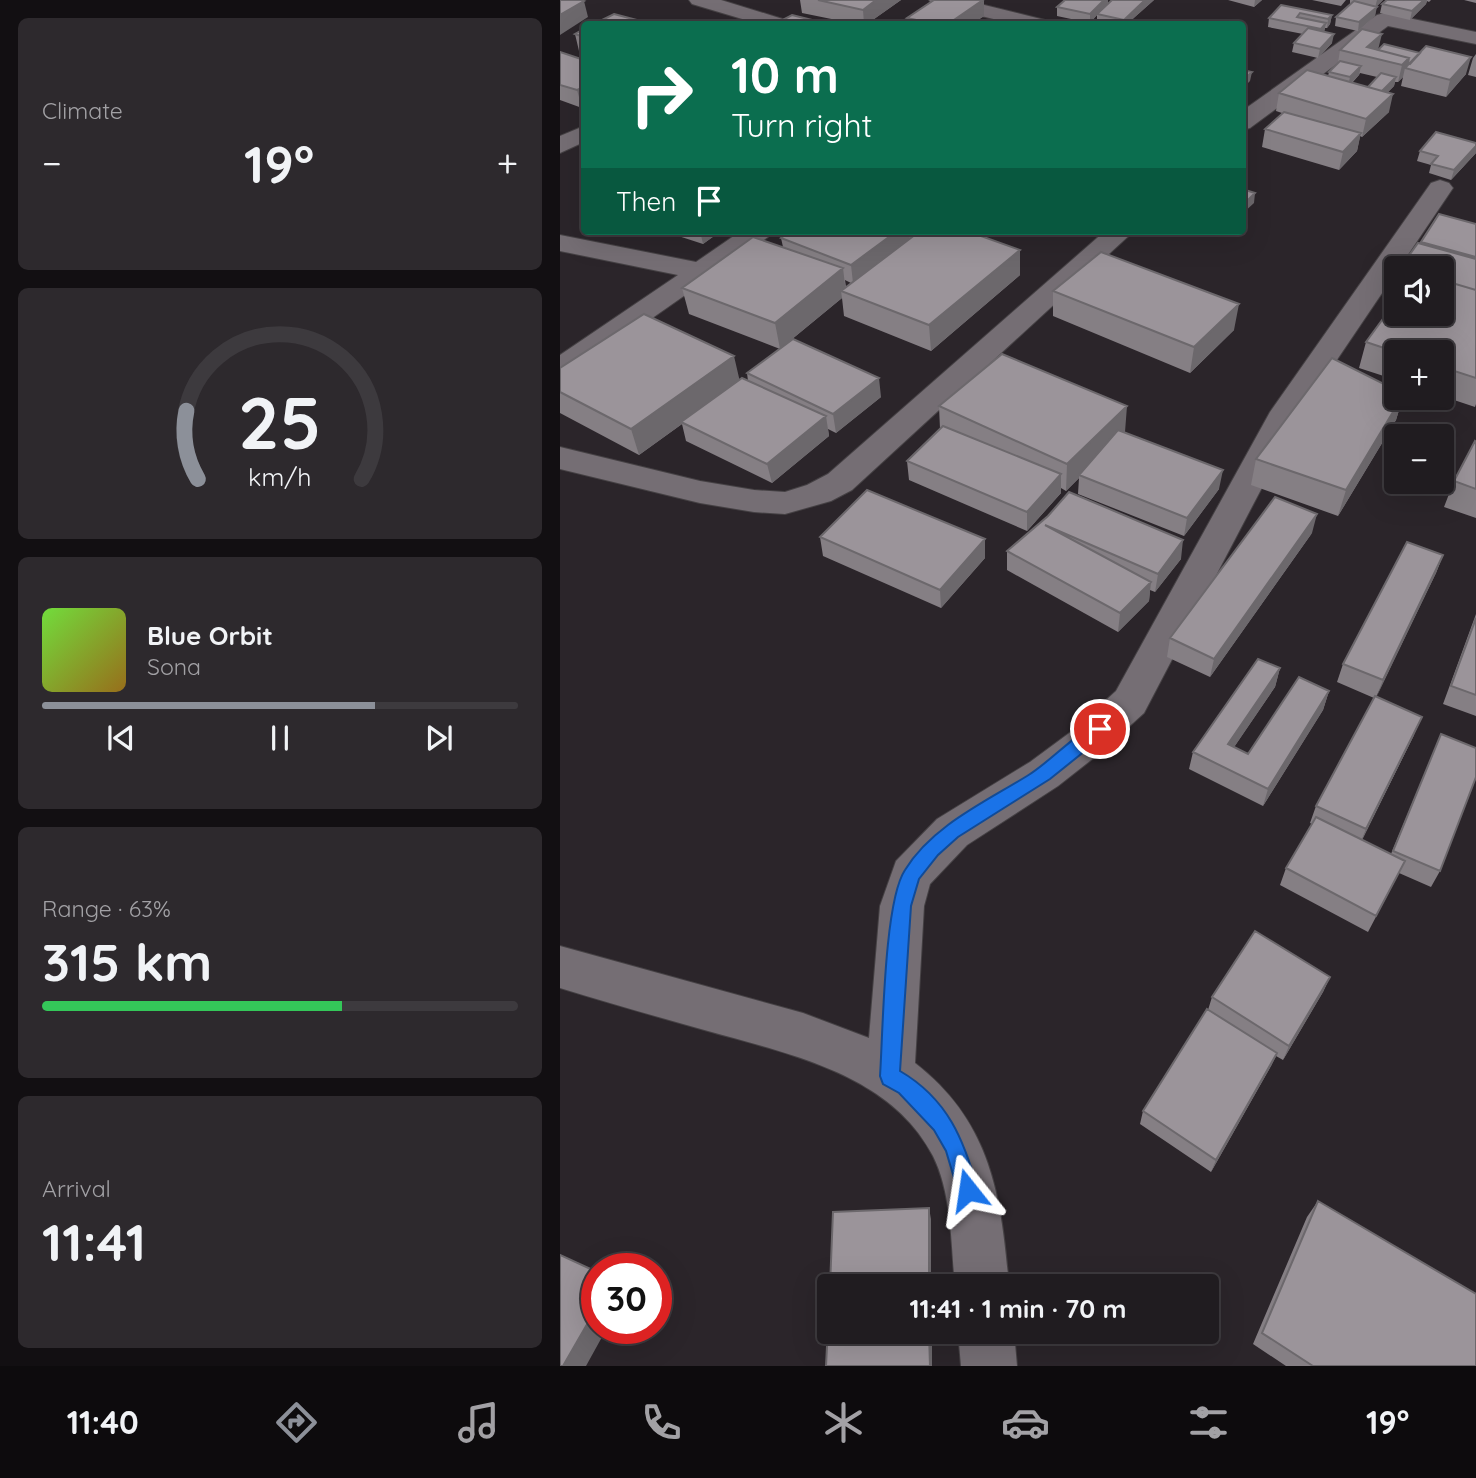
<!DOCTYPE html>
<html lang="en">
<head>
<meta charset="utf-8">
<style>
  :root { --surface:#201c20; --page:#2d292d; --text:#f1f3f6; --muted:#a2a1a5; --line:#3d3a3e; --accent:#8c9099 }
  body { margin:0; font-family:Quicksand,sans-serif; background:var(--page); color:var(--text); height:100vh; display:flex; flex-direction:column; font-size:26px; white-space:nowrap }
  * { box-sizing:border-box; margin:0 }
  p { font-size:23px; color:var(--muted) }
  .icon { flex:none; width:38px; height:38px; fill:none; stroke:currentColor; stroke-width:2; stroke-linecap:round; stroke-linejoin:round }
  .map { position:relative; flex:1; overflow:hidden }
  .side { display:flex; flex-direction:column; gap:18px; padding:18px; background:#120f12; width:560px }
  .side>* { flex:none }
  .top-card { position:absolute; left:21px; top:21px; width:665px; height:214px; border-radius:7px; box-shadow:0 7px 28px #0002,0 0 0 2px var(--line); background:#0b6e4f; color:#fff; overflow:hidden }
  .controls { position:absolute; left:824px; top:256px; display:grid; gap:14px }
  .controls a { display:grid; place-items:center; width:70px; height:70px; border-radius:7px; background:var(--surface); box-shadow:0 7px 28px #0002,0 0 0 2px var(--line); font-size:35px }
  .speed { position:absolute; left:21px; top:1253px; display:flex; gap:14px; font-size:35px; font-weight:700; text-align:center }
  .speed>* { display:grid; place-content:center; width:91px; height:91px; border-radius:50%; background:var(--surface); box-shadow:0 7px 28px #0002,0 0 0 2px var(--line); line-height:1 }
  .speed .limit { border:10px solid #d22; background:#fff; color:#111 }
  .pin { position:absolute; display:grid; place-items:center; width:60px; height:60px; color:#fff; margin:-30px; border:4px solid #fff; border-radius:50%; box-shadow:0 2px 7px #0007 }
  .me { position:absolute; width:77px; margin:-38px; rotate:345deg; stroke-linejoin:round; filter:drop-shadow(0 0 5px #0008) }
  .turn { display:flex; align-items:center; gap:24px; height:147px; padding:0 35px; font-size:32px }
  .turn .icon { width:91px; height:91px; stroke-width:2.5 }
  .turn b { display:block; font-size:49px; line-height:60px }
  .then { display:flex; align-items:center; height:66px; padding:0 35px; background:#0003; gap:14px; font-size:26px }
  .big { font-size:52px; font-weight:800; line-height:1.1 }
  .side .tile { flex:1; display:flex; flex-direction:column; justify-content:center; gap:10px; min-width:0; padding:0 24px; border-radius:10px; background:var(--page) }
  .side .dial { align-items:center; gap:0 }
  .dial svg { height:182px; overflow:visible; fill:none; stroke:var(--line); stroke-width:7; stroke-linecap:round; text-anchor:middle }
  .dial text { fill:var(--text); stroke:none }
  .song { display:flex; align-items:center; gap:21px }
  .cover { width:84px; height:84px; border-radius:10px; background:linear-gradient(135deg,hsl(100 70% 55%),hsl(40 70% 35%)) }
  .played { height:7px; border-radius:4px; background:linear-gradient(90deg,var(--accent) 70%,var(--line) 70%) }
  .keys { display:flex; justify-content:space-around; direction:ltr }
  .heat { display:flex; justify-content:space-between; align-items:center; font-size:38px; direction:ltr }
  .charge { height:10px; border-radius:5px; background:linear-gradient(90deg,#34c759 63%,var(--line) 0) }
  .trip { position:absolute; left:257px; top:1274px; width:402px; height:70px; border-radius:7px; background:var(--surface); box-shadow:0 7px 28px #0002,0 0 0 2px var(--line); font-weight:800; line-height:70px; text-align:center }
  .dock { display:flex; height:112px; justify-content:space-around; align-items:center; background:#0d0b0d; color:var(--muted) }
  .dock .icon { width:49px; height:49px }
  .dock .current { color:var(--accent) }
  .dock b { font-size:32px; color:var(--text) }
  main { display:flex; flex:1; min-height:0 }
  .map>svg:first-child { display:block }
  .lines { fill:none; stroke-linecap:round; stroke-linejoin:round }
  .street-casing { stroke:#454144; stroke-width:2 }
  .street { fill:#756e74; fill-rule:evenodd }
  .wall { fill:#857f84; fill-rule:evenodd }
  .shaded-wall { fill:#6c686c }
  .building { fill:#9b949a; stroke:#6c686c; stroke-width:2 }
  .route { fill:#1a73e8; stroke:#114b97; stroke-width:2 }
</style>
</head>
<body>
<main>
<section class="side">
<div class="tile"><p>Climate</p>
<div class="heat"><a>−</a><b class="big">19°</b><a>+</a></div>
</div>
<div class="tile dial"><svg viewBox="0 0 100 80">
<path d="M14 69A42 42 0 1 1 86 69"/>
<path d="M14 69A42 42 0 0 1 9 39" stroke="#8c9099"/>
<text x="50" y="56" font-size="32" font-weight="700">25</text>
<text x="50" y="72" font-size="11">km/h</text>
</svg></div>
<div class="tile">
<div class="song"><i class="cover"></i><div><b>Blue Orbit</b><p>Sona</p></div></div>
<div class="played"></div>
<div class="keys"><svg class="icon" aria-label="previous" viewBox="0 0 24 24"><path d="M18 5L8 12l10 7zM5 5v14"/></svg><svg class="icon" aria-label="pause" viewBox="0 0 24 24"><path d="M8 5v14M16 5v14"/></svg><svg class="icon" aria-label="next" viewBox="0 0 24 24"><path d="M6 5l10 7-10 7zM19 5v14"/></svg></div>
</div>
<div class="tile"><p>Range · 63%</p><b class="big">315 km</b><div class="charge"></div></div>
<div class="tile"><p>Arrival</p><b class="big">11:41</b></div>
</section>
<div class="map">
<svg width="916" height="1366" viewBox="0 0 916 1366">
  <rect width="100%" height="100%" fill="#2b252a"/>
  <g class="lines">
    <defs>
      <path id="street" d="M129,0H161L226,20L229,24H199L132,4Z
        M369,0H404L485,20L488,24H454L372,4Z
        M824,13L916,32V44L828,26L690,128L682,130V111L817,15Z
        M24,126V142L0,153V136Z
        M880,180L889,183L893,188L741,413L584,713L540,753L498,786L407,845L370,884L364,906L355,1063C431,1122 441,1195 449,1286H395C391,1245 392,1194 373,1156C331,1074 229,1054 148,1031C98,1017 49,1003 0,988V946L243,1013L309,1038L320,906L336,861L377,819L470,762L512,731L556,691L710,412L871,183Z
        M181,231H212L208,237L11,375L0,378V355L118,275L0,251V235L136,262Z
        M545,231H574L292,490L271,501L225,514L194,512L140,503L0,469V447L140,481L194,490L225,492L247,485L268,474Z
        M398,1332H454L457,1366H401Z"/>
    </defs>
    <use href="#street" class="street-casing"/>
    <use href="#street" class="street"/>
  </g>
  <path class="wall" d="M240,0H341L307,24H296L242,13Z
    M548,0V4L552,0H594L567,24H545L537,23V15L530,23L497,16V7Z
    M668,0H702L694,7Z
    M752,0H786L781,6Z
    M790,0H823L816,7L815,16L798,31L775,26L776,17L792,3H790Z
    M827,0H871L869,2L867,1L866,4L850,20L820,13L822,4Z
    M904,0H916V3Z
    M721,5L772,15L770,24L767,28H765L764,32L772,43L758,58L732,52L734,43L743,34L708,27L709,18Z
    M424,16L412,24H348L347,18Z
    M24,29V53L19,51L15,34Z
    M818,49L906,74L886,97L841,86L843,77L838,82H835L834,86L827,93L829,112L802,137L800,136L797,151L779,170L702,147L705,129L722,113L716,111L719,93L768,76L769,72L778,63L780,50ZM800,73L817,77L808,87L792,83L799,75Z
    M0,52L24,60L22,108L0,100Z
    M916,54V77L908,75L913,58Z
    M916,143V153L891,180L869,173L871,165L857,161L860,151Z
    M916,224V404L915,407L882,396V352H836V380L799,368L806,342L882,313L861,242Z
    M103,231H161L143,244Z
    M231,231H407L460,275L371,351L284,316L282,298L220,349L129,314L122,288L223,247L221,238ZM285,280L291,283L286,287Z
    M836,272V292L831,291Z
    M493,291L674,330L630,373L493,316Z
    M0,368L188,381L187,373L321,397L276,433L268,429L269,436L212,483L126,441L122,424L79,455L0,413Z
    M836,397H843L836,420L778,516L691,485L696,459Z
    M379,406L565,432L659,489L624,536L518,494L519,478L506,491L501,488V493L467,531L349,480L347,461L380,429Z
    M916,442V518L884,507L894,481Z
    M488,516L621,559L595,592L590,590L589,601L558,632L447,570V551Z
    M752,533L650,677L607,657L610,638Z
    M260,537L425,558L381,608L263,556Z
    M883,555L876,573L816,697L854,735L802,840L831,854L881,734L880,871L871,887L839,873L808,932L720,885L726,868L752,824L750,823L756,806L814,698L777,682L783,664Z
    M916,614V716L883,704Z
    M720,668L715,687L674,747L688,754L769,691L763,710L703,806L629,769L633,752Z
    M770,977L763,992L723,1060L716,1056L711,1066L651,1172L580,1124L583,1111L648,1010L652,997Z
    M758,1201L916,1366H726L693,1344L747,1217Z"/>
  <path class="shaded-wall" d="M316,0H341L307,24H304L303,10Z
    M424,0V16L412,24H388Z
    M544,0H548V5L537,14V15L530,23V14Z
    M585,0H594L567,24H563L564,20Z
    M695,0H702L694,7Z
    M817,0H823L815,8Z
    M864,0H867L866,4L850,20L852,11Z
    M24,1L28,17L0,35V15Z
    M817,7L815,16L798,31L799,22Z
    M772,15L770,24L767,28L768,19Z
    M766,23L764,32L759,37L761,29Z
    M774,34L772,43L758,58L760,49Z
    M822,34L818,50L807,47Z
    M911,57L906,74L886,97L890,80Z
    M849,58L847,69L845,68L843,77L838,82L842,65Z
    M801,66L799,75L788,86L790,77Z
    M692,72L690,81L682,89V81Z
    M836,77L834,86L820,100L822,91Z
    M24,87V107L22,108L17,90Z
    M833,94L829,112L802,137L806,119Z
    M801,133L797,151L779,170L783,152Z
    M916,146V153L891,180L894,170Z
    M695,193L694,203L682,214V206Z
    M140,231H161L143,244Z
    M337,231H349L350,241L293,283L291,265Z
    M460,250V275L371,351L369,325Z
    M283,268L286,293L281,291L282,298L220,349L215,323Z
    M679,304L674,330L630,373L634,347Z
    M174,356L180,382L121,422L122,424L79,455L71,429Z
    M319,378L321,397L276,433L273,414Z
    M842,397H843L836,420L778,516L786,490Z
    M567,406L565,432L521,475H519V478L506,491L507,464Z
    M266,416L269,436L212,483L207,464Z
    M663,470L659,489L624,536L627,518Z
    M501,474V493L467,531V512Z
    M757,514L752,533L650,677L654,659Z
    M425,539V558L381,608L380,590Z
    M623,540L621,559L595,592L598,574Z
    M883,555L876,573L816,698L823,680Z
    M591,582L589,601L558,632L560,613Z
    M720,668L715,687L664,762L668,744Z
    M769,691L763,710L703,806L708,789Z
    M862,717L854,735L799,846L806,829Z
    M770,977L763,992L723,1060L729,1046Z
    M717,1053L711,1066L651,1172L656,1160Z
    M369,1208L371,1219V1286H369Z
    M37,1307V1328H47L26,1366H3Z
    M369,1332H372V1366H370Z"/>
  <path class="building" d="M0,0H21L24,1L0,15Z
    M258,0H316L303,10Z
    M374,0H423L388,24H375L347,18Z
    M505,0H544L530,14L497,7Z
    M552,0H585L564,20L537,14Z
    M827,0H864L852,11L822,4Z
    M794,1L817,7L799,22L776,17Z
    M721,5L772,15L768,19L740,13L737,17L766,23L761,29L709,18Z
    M54,14L92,24H34Z
    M232,15L268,24H215Z
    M748,28L774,34L760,49L734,43Z
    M24,29V37L15,34Z
    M802,29L822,34L807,47L849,58L842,65L780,50Z
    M824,44L860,53L850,64L848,63L849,58L818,50Z
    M866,46L911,57L890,80L845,68Z
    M0,52L24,60V87L17,90L0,85Z
    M780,61L801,66L790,77L769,72Z
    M682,70L692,72L682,81Z
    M747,70L833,94L806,119L719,93Z
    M821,73L836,77L822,91L808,87Z
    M724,112L801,133L783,152L705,129Z
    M876,132L916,143V146L894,170L871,164L878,156L860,151Z
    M682,189L695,193L682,206Z
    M879,214L916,224V257L861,242Z
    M231,231H337L291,265L221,238Z
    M360,231H407L460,250L369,325L281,291Z
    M193,237L283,268L215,323L122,288Z
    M858,243L916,259V290L882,280V268H840Z
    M541,252L679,304L634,347L493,291Z
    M882,280L916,290V378L882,367V352H836L806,342L836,301V313H882Z
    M84,314L174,356L71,429L0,392V368Z
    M233,339L319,378L273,414L187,373Z
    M442,354L567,406L507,464L379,406Z
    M772,358L836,390V397H842L786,490L696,459Z
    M182,378L266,416L207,464L121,422Z
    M383,426L501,474L467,512L347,461Z
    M558,430L663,470L627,518L519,475Z
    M915,441L916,442V489L894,481Z
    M307,490L425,539L380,590L260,537Z
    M509,492L623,540L598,574L485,525L591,582L560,613L447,551L488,516Z
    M715,497L757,514L654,659L610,638Z
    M847,542L883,555L823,680L783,664Z
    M916,618V695L891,686Z
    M698,659L720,668L668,744L688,754L739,677L769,691L708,789L633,752Z
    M815,696L862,717L806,829L756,806Z
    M881,734L916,748V777L880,871L833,851Z
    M756,817L845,861L816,916L726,868Z
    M695,931L770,977L729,1046L652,997Z
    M647,1009L717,1053L656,1160L583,1111Z
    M758,1201L916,1294V1366H753L702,1333Z
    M369,1208V1286H270L273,1212Z
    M0,1255L37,1272V1307L3,1366H0Z
    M270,1288V1332H369L370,1366H266Z"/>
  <path class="route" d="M540,722L546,724L549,729L546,734L490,779L398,837L378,855L359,879L351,906L340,1071C388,1099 404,1140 418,1190L415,1198L408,1201L400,1198L386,1151L374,1130L339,1093L323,1084L320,1076C323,1033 324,901 345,870C372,826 425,802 467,776C489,763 519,730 540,722Z"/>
</svg>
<div class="controls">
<a><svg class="icon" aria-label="sound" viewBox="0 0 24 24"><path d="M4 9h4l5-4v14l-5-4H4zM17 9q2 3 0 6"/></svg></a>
<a>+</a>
<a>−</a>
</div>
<div class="speed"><div class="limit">30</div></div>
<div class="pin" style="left:540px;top:729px;background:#d93025"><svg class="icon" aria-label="arrive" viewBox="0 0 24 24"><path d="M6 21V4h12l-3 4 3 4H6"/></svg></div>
<svg class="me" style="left:408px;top:1190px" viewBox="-20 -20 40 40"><path d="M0-17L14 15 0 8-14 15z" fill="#1a73e8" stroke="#fff" stroke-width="4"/></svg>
<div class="trip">11:41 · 1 min · 70 m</div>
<div class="top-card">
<div class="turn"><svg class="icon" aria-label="right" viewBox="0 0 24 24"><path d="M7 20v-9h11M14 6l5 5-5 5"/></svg><div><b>10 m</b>Turn right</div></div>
<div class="then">Then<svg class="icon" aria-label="arrive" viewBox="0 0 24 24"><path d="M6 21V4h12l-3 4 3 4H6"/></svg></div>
</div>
</div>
</main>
<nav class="dock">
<b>11:40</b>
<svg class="icon current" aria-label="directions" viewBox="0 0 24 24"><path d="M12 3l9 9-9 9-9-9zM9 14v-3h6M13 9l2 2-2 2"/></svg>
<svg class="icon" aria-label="music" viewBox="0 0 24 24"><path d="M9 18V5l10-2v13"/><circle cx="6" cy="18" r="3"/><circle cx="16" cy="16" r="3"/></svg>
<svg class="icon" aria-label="phone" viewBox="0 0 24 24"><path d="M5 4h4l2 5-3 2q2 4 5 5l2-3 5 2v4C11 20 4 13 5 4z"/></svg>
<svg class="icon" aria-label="climate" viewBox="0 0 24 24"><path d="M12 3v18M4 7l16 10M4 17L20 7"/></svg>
<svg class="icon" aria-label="car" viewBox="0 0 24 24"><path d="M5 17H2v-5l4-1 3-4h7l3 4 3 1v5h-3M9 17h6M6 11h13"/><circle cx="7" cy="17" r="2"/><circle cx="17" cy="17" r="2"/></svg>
<svg class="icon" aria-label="filters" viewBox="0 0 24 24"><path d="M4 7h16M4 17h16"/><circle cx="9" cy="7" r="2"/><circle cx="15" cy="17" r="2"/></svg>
<b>19°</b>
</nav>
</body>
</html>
